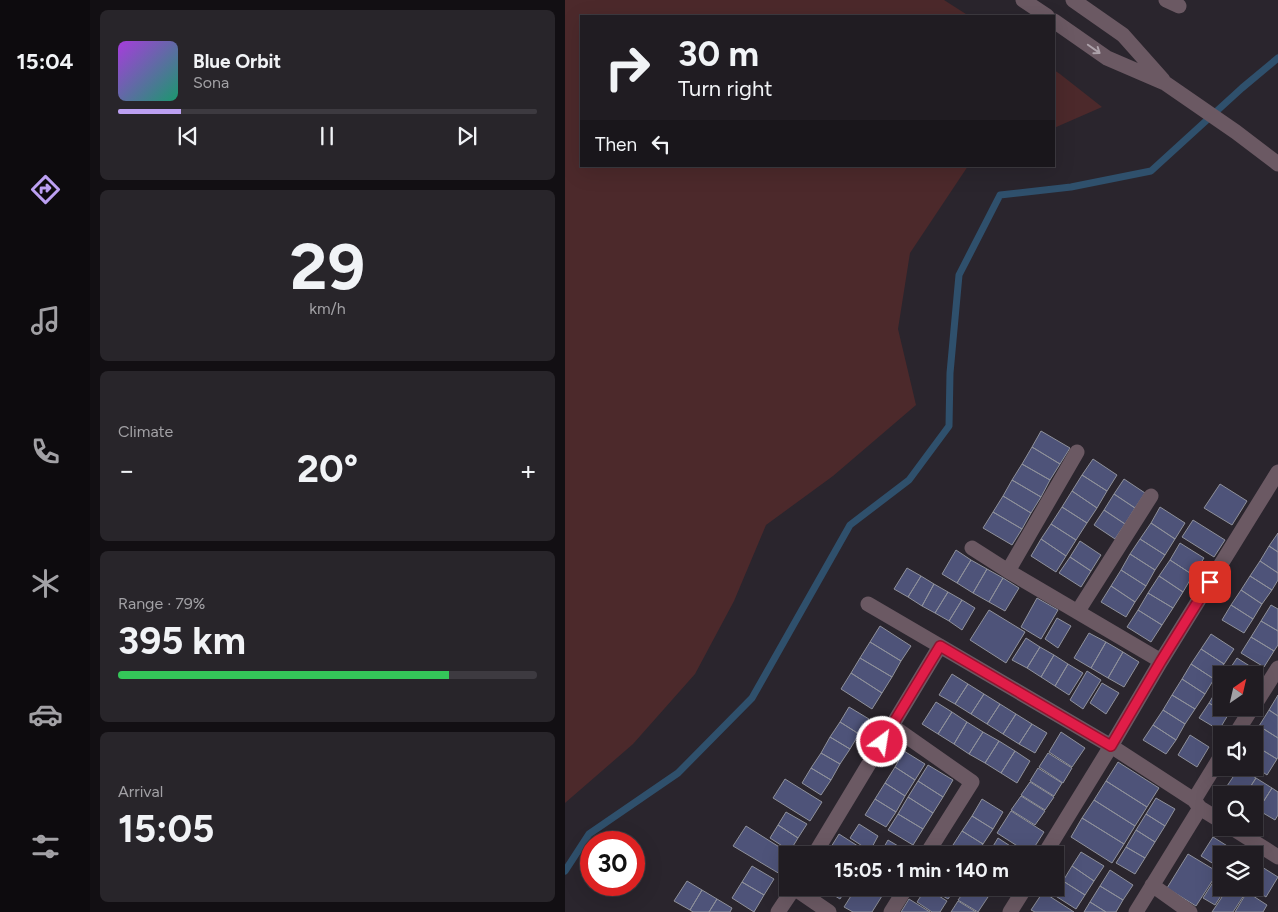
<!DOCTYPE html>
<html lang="en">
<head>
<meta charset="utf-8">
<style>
  :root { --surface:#201c22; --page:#28252a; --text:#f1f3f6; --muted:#a2a1a5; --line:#3d3a40; --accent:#bca0f2 }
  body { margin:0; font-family:Figtree,sans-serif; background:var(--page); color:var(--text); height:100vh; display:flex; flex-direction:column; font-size:19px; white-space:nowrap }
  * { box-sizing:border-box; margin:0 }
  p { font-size:16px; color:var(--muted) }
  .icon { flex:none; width:28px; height:28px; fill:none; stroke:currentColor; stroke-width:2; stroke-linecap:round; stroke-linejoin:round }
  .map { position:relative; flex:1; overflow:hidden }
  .drawer { display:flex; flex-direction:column; gap:10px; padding:10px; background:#120f13; width:475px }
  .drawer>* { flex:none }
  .hud { position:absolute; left:15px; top:15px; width:475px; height:152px; border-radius:0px; box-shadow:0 5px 20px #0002,0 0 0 1px var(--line); background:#201c22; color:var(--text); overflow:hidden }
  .needle { width:32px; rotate:34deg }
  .tools { position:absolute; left:648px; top:666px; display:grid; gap:10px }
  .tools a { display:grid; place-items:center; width:50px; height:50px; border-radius:0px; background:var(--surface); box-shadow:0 5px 20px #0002,0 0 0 1px var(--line); font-size:25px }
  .speed { position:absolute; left:15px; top:831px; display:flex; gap:10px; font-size:25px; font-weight:700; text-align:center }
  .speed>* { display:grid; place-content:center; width:65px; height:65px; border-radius:50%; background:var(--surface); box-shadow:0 5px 20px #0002,0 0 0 1px var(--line); line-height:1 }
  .speed .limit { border:8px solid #d22; background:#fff; color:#111 }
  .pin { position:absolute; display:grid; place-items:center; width:42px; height:42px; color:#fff; margin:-21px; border-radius:10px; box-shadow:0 2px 8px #0006 }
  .me { position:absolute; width:55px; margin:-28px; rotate:31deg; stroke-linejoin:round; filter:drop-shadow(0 0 4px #0008) }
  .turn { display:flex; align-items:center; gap:18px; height:105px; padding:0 15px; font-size:22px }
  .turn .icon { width:65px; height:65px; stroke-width:2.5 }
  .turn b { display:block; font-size:35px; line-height:42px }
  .then { display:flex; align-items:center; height:48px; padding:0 15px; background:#0003; gap:10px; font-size:19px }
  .big { font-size:38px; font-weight:700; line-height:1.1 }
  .drawer .card { flex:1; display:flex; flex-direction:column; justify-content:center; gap:8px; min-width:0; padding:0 18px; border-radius:8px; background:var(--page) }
  .drawer .dial { align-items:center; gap:0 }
  .dial b { font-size:65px; line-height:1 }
  .song { display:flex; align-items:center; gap:15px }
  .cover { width:60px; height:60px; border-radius:8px; background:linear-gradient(135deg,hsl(280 70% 55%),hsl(160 70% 35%)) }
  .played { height:5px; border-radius:2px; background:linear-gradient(90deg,var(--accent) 15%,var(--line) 15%) }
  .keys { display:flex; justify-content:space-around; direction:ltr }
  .heat { display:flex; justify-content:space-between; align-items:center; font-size:28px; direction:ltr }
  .charge { height:8px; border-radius:4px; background:linear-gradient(90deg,#34c759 79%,var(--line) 0) }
  .trip { position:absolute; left:214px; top:846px; width:285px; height:50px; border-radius:0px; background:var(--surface); box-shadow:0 5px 20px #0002,0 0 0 1px var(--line); font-weight:700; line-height:50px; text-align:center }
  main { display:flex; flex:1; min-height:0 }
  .menu { display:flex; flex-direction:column; width:90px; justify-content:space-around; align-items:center; background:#0d0b0e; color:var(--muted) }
  .menu .icon { width:35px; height:35px }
  .menu .selected { color:var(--accent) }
  .menu b { font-size:22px; color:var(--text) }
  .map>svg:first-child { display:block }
  .green { fill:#4c292b }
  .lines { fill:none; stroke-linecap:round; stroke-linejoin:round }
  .stream { stroke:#2f506c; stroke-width:7 }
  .building { fill:#4e5379; stroke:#8f919b }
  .minor { stroke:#6b5963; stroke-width:15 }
  .oneway { stroke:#ada2aa }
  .route-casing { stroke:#92132f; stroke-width:12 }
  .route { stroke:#e11d48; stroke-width:9 }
</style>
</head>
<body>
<main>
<nav class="menu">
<b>15:04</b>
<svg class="icon selected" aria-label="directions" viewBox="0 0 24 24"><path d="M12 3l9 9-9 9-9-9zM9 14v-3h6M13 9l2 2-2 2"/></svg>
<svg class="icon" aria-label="music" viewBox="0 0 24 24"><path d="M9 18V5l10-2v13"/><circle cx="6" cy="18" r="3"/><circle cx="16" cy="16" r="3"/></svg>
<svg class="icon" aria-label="phone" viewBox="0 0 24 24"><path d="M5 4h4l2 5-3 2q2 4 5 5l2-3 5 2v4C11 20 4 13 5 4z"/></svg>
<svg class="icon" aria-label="climate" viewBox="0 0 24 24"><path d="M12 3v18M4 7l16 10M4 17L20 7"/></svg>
<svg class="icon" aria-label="car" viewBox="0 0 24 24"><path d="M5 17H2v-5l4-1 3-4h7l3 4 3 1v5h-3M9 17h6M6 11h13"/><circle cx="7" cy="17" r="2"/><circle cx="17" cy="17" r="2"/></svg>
<svg class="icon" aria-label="filters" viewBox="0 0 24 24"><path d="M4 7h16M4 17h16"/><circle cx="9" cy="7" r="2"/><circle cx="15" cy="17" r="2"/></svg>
</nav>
<section class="drawer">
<div class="card">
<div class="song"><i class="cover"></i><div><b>Blue Orbit</b><p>Sona</p></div></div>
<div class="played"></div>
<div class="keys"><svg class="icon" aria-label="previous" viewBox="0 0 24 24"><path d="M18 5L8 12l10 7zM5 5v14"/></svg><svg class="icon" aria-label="pause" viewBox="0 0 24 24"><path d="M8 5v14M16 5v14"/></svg><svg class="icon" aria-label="next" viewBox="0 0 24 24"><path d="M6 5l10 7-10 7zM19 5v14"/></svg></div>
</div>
<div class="card dial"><b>29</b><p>km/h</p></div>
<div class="card"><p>Climate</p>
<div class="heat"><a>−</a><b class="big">20°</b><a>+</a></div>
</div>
<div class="card"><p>Range · 79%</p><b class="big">395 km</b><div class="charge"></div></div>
<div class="card"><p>Arrival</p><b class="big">15:05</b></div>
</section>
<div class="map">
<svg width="713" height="912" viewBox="0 0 713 912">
  <rect width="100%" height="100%" fill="#2a252d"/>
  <path class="green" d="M0,0H379L404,16H16V166H403L345,253L333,329L351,405L268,476L201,525L169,601L130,674L68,744L0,803Z
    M489,70L495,74L537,107L489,128Z"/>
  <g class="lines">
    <path class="stream" d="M0,871L24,834L113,773L187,698L285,525L344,480L384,426L385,373L394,275L435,195L506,187L586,171L677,88L713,58"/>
  </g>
  <path class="building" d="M476,431L505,448L495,464L467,447Z
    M467,447L495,464L485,480L457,464Z
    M528,459L552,475L542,491L517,475Z
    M457,464L485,480L476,497L447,480Z
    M517,475L542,491L532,508L507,491Z
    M559,479L580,493L570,508L549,494Z
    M447,480L476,497L466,513L438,496Z
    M655,484L682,501L667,525L639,508Z
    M507,491L532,508L522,523L497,507Z
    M549,494L570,508L560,524L539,510Z
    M438,496L466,513L457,529L428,512Z
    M497,507L522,523L511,540L486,524Z
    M595,507L620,523L610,539L586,523Z
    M539,510L560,524L550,539L529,525Z
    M428,512L457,529L447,545L418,528Z
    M628,520L660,540L649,557L617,537Z
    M586,523L610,539L600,555L575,539Z
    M486,524L511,540L501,556L476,539Z
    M713,533V552L704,546Z
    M476,539L501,556L491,572L466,556Z
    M575,539L600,555L590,570L565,554Z
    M515,541L536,555L526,571L505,557Z
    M615,543L639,558L628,575L605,560Z
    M704,546L713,552V573L695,561Z
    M391,550L406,560L392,583L377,574Z
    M565,554L590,570L581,586L556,570Z
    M505,557L526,571L516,587L494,573Z
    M406,560L422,569L408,593L392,583Z
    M605,560L628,575L618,592L594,576Z
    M695,561L713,573V580L707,590L685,576Z
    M342,568L356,576L343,597L329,589Z
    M422,569L438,578L424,602L408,593Z
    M556,570L581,586L570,602L546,586Z
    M356,576L369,584L357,606L343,597Z
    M594,576L618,592L608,608L583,593Z
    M685,576L707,590L697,604L676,590Z
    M438,578L454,588L440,611L424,602Z
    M369,584L383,592L370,613L357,606Z
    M546,586L570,602L561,617L536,602Z
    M676,590L697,604L688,619L666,605Z
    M383,592L397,600L384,621L370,613Z
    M583,593L608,608L597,625L573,610Z
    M472,598L493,610L476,639L456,627Z
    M397,600L410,608L397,630L384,621Z
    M666,605L688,619L679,633L657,620Z
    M706,605L713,609V631L696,621Z
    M424,610L460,632L441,663L405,640Z
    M573,610L597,625L586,642L562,627Z
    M492,618L506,626L493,648L480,639Z
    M696,621L713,631V645L709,651L686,637Z
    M315,626L346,646L336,661L305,642Z
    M524,633L541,642L526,668L509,658Z
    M646,634L669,649L659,664L636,649Z
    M686,637L709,651L699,667L676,653Z
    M461,638L475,647L462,668L447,660Z
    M305,642L336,661L327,677L295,658Z
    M541,642L558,652L543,678L526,668Z
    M475,647L489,655L476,677L462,668Z
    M636,649L659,664L649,679L626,664Z
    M558,652L574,662L559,687L543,678Z
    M489,655L503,664L490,686L476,677Z
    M295,658L327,677L317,693L286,673Z
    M672,658L691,670L687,675H666L662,673Z
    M503,664L518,673L504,695L490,686Z
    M626,664L649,679L640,694L617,679Z
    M522,671L536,680L518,709L505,700Z
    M286,673L317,693L307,709L276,689Z
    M387,674L403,684L390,704L374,695Z
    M617,679L640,694L630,709L607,695Z
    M537,683L554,693L541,714L525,703Z
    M403,684L419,694L406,714L390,704Z
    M653,688L656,690V708H668L663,715L644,703Z
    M419,694L435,704L422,724L406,714Z
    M607,695L630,709L620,724L598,710Z
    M713,695V716L704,710Z
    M371,702L387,712L373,734L357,724Z
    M644,703L663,715L654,730L634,718Z
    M435,704L451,714L438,734L422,724Z
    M284,707L304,719L294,734L275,722Z
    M598,710L620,724L611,740L588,725Z
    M704,710L713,716V738L694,726Z
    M387,712L402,722L389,744L373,734Z
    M451,714L467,724L454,744L438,734Z
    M275,722L294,734L285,749L265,737Z
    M402,722L418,732L404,754L389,744Z
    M467,724L482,733L470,753L454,744Z
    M588,725L611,740L601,754L578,740Z
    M694,726L713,738V757L712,759L689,745L688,735Z
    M418,732L434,741L420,763L404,754Z
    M496,732L520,748L507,767L484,752Z
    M625,735L644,747L632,767L613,755Z
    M265,737L285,749L275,764L256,753Z
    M434,741L450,751L436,773L420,763Z
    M689,745L712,759L702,775L689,766Z
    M339,751L360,764L350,780L330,767Z
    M450,751L465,761L452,783L436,773Z
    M256,753L275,764L266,780L246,768Z
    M483,753L507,768L498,783L474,767Z
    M553,762L594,788L582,807L541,781Z
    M363,765L388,780L378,797L353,781Z
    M330,767L350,780L340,796L320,783Z
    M246,768L266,780L256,795L237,783Z
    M473,768L497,783L489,796L465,781Z
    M674,768L691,778L680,795H670L660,789Z
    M691,778L707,788L693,810L689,807V795H680Z
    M220,779L257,802L245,821L208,798Z
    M353,781L378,797L368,813L343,797Z
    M541,781L582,807L570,826L529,800Z
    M465,782L489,797L480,810L456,795Z
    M320,783L340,796L331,812L310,799Z
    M707,788L713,792V815L710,820L693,810Z
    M456,796L480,811L470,825L446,810Z
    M343,797L368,813L358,829L333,814Z
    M591,798L610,809L600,826L581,814Z
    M310,799L331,812L321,827L300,815Z
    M417,799L438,812L428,829L407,816Z
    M529,800L570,826L559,844L517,818Z
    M446,811L479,832L465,854L432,833Z
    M221,812L242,824L233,838L213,825Z
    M333,814L358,829L348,845L323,830Z
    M581,814L600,826L590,842L571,830Z
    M407,816L428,829L418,844L397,831Z
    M517,818L559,844L547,863L506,837Z
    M294,824L313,836L305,851L285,838Z
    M213,825L233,838L225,851L205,838Z
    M181,826L227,855H222V862L215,874L168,846Z
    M571,830L590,842L580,858L561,847Z
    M397,831L418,844L411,855H403L388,845Z
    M274,834L307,855H279L266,847Z
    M648,837L664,847L659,855H656V860L652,866L636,856Z
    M433,838L459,855H427L424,853Z
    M323,840L345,853L344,855L315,854Z
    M387,846L401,855H382Z
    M561,847L580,858L570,874L551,863Z
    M664,847L677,855H659Z
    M516,852L539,866L529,881L507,866Z
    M623,854L653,872L631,906L602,888Z
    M689,862L697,867L689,880Z
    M187,866L209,879L199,895L177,882Z
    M507,866L529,881L520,895L498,881Z
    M697,867L713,877L701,897L687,888H689V880Z
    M545,870L568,885L558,900L535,886Z
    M654,873L656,875V888H661L650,905L638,898Z
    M122,881L137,890L125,910L109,901Z
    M498,881L520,895L511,909L489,895Z
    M177,882L199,895L189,912L167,898Z
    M535,886L558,900L551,912H541L525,902Z
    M257,888H282L275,899Z
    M291,888H322L307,912H288L279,907Z
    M361,888L382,901L375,912H367L352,902Z
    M364,888H391L383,899Z
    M402,888H407L423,897L413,912L393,900Z
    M409,888H429L423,897Z
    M663,888H675L681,892L668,912H647Z
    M137,890L152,899L144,912H128L125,910Z
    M478,892L509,912H470L466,910Z
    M682,892L702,905L698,912H670Z
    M152,899L167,908L165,912H144Z
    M344,899L365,912H336Z
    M393,901L411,912H386Z
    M525,902L541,912H519Z"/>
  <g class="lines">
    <path class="minor" d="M458,0L482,16
      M508,0L558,35L598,80
      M601,0L614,6
      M489,21L542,58L600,83L671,132L713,164
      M407,548L443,571L596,661
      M443,571L512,452
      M303,604L546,746L629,800L635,808L656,821
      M513,611L586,496
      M689,706L713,668
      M327,726L407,782L361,855
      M670,735L687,708
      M629,800L656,756
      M667,828L713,857
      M249,855L375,646
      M479,855L546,746L596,661L713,472
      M587,885L625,912
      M229,888L264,912
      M213,912L229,888
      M326,912L341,888
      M445,912L460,888
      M571,912L635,808"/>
  </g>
  <defs><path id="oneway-shaft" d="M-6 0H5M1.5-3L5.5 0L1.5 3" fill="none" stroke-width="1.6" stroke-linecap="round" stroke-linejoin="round" transform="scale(1.25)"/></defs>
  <use class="oneway" href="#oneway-shaft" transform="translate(529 49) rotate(35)"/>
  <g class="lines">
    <defs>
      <path id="route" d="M317,742L375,646L546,746L596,661L645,582"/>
    </defs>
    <use href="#route" class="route-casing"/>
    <use href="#route" class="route"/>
  </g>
</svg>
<div class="tools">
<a><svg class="needle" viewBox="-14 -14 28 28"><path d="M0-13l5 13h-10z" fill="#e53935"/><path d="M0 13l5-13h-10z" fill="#a2a1a5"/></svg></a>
<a><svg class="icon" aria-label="sound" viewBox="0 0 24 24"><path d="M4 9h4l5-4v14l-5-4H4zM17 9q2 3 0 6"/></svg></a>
<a><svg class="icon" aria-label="search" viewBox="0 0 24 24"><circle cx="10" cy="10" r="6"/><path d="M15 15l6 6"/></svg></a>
<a><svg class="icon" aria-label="layers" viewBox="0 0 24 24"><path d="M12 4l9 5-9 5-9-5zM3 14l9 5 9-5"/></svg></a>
</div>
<div class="speed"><div class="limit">30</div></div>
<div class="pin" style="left:645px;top:582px;background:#d93025"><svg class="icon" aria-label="arrive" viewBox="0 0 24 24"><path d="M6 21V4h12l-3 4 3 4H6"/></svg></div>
<svg class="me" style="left:317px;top:742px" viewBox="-20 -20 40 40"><circle r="17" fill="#e11d48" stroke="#fff" stroke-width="3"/><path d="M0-11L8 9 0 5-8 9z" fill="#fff"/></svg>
<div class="trip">15:05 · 1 min · 140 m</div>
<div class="hud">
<div class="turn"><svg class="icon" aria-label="right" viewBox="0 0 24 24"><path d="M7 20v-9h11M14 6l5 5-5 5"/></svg><div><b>30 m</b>Turn right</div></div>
<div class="then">Then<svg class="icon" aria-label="left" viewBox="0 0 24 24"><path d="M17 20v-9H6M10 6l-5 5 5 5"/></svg></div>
</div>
</div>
</main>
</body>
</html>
